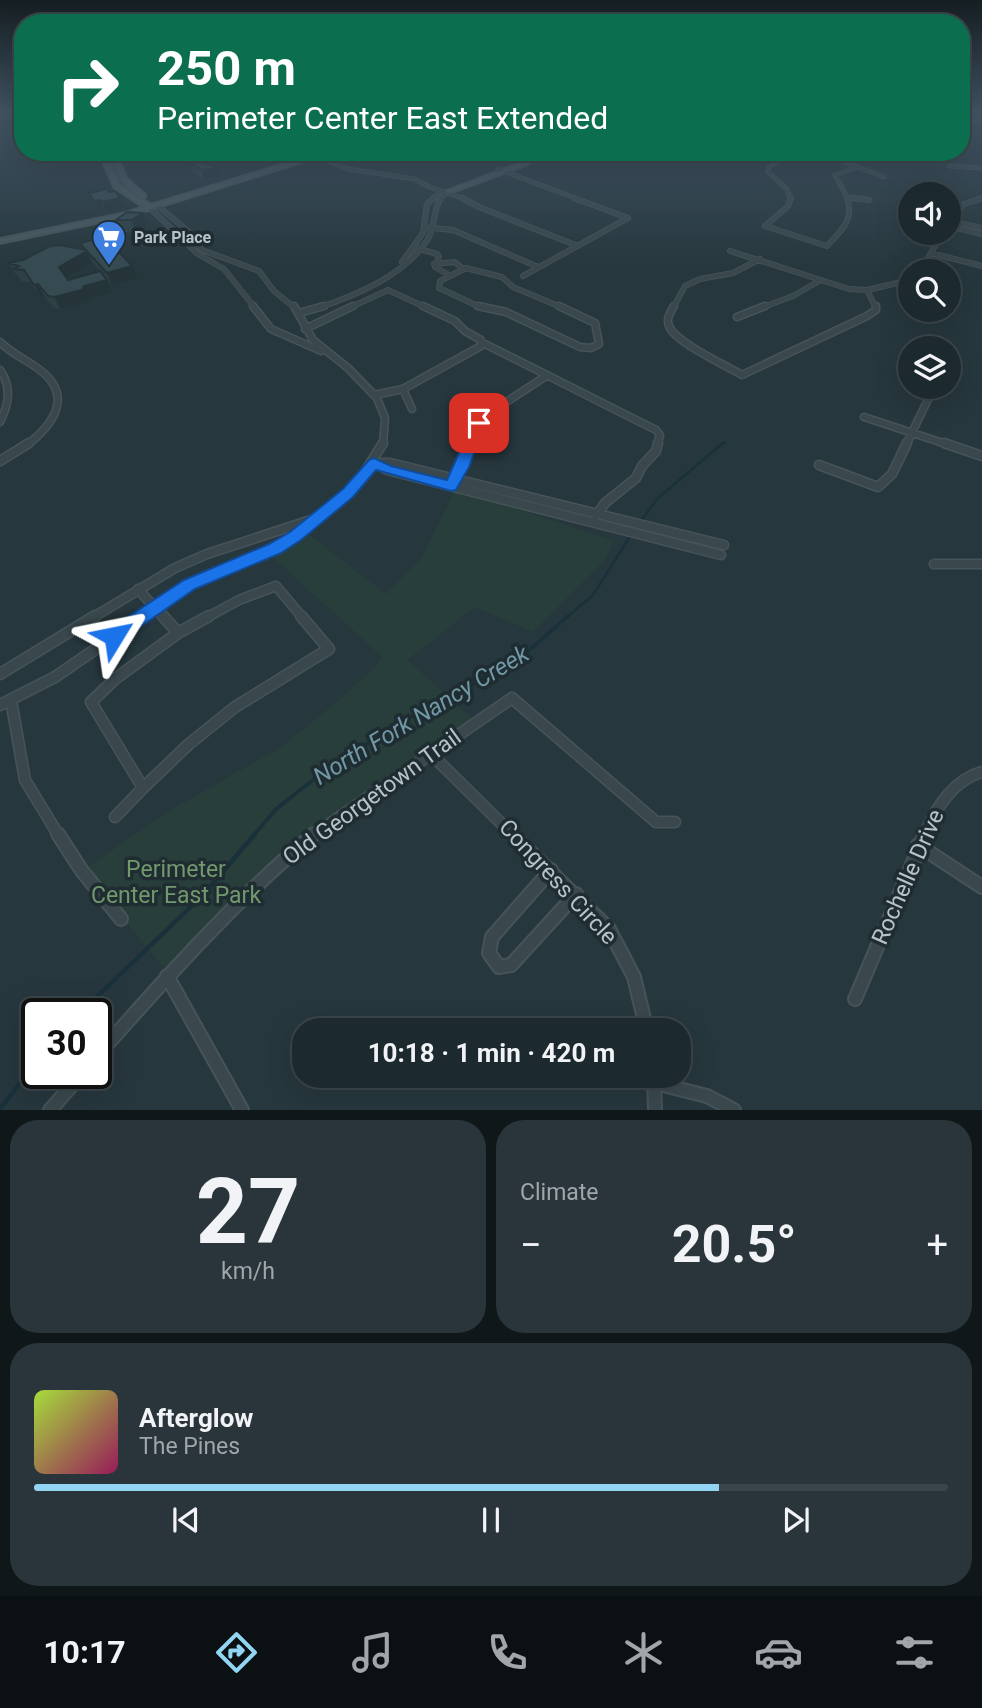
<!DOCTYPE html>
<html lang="en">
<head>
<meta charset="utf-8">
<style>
  :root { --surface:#1c292e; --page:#29353a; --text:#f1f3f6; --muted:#a0a6aa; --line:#3a454a; --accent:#91d5f2 }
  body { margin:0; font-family:Roboto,sans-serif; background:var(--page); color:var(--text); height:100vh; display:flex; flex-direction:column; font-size:26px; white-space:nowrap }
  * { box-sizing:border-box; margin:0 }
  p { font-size:23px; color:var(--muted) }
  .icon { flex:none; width:38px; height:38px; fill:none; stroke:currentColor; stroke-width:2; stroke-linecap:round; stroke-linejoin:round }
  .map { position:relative; height:1110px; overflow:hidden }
  .drawer { display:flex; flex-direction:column; gap:10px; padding:10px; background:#0f1719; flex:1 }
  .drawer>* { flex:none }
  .hud { position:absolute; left:14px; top:14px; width:956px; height:147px; border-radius:28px; box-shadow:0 7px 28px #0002,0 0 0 2px var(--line); background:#0b6e4f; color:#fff; overflow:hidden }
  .buttons { position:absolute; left:898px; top:182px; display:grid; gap:14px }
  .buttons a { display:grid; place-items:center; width:63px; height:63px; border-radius:50%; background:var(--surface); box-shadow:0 7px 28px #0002,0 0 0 2px var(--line); font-size:35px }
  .speed { position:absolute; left:21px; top:998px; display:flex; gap:14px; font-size:35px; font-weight:700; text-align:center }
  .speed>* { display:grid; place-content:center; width:91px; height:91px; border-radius:50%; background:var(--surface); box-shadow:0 7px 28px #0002,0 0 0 2px var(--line); line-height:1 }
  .speed .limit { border:4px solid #111; border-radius:10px; background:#fff; color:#111 }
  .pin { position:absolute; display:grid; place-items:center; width:60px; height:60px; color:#fff; margin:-30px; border-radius:14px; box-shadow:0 4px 10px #0006 }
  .me { position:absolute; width:77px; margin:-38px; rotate:55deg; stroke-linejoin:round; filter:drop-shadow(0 0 5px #0008) }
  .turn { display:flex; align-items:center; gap:24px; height:147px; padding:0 28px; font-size:32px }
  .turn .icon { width:91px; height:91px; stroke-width:2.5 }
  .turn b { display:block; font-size:49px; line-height:60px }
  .big { font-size:52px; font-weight:700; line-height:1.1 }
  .drawer .card { flex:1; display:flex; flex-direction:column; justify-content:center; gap:10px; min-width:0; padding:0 24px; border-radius:28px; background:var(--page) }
  .drawer .dial { align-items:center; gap:0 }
  .dial b { font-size:91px; line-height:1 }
  .song { display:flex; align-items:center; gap:21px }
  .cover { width:84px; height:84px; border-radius:10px; background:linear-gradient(135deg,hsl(80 70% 55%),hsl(330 70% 35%)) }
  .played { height:7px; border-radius:4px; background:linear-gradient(90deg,var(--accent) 75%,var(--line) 75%) }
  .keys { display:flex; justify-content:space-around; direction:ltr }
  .heat { display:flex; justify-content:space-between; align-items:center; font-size:38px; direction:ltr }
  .drawer .tiles { flex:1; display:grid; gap:10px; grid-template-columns:1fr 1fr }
  .card:last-child { grid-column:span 2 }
  .trip { position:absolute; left:292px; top:1018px; width:399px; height:70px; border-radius:28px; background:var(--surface); box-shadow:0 7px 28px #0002,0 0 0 2px var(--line); font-weight:700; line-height:70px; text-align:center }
  .dock { display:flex; height:112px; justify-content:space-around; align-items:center; background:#0b1012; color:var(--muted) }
  .dock .icon { width:49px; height:49px }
  .dock .selected { color:var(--accent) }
  .dock b { font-size:32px; color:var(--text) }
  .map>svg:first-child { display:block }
  .green { fill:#283e3a }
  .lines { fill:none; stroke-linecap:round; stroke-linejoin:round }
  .stream-far3 { stroke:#19313b; stroke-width:2 }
  .stream-far2 { stroke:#19313b; stroke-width:2.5 }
  .stream-far1 { stroke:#19313b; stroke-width:3.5 }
  .stream { stroke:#19313b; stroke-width:4.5 }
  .street-far5-casing { stroke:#465459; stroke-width:5 }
  .street-far4-casing { stroke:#465459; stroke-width:6 }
  .street-far3-casing { stroke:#465459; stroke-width:9 }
  .street-far2-casing { stroke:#465459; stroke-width:11 }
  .street-far1-casing { stroke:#465459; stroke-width:13 }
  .street-casing { stroke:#465459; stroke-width:16 }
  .secondary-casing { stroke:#465459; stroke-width:4 }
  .street-far5 { stroke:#3a484d; stroke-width:3.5 }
  .street-far4 { stroke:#3a484d; stroke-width:4.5 }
  .street-far3 { stroke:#3a484d; stroke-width:6 }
  .street-far2 { stroke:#3a484d; stroke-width:8 }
  .street-far1 { stroke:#3a484d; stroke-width:10 }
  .street { stroke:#3a484d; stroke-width:12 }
  .secondary { fill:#485960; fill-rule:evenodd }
  .wall { fill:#2e4046; fill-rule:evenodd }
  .shaded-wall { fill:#253439 }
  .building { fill:#354a51; stroke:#253439; stroke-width:2 }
  .route { fill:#1a73e8; stroke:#114b97; stroke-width:2 }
  .labels { text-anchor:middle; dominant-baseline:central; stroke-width:7; stroke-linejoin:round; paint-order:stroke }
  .far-poi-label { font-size:16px; font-weight:bold; fill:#b6c3c8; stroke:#1f2d32; text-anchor:start }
  .near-street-label { font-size:23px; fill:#b6c3c8; stroke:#1f2d32 }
  .near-park-label { font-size:23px; fill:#72986e; stroke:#1f2d32 }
  .near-water-label { font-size:24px; font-style:italic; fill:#7198a5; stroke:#1f2d32 }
</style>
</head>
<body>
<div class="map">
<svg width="982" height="1110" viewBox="0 0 982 1110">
  <rect width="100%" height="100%" fill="#26373d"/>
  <path class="green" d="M455,489L615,541L604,561L533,632L475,607L408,660L475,721L327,829L170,974L82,871L167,812L281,747L346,694L383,658L267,552L306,532L386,594L421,559Z"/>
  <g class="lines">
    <path class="stream-far3" d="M721,445L725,442"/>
    <path class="stream-far2" d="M641,521L658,498L723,443
      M566,618L593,595L631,535"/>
    <path class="stream-far1" d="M253,836L276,809L332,765L407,719L518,660L568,616"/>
    <path class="stream" d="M80,1013L201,897L255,834
      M0,1109L37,1061"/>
    <defs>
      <path id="street-far5" d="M961,124L982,120
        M305,152L348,169L415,179L429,187L465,199
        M818,152L884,177
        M882,152L902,159
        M950,166L982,168
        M498,169L578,199
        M848,197L864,199
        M432,199L441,191
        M440,199L447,192
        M790,199L787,189L768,172L769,167L793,152
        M848,199L835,175L858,167
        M978,199L982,198"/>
      <path id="street-far4" d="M462,198L479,207L578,246
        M791,198L788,206L765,226L827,246C841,231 855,219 847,198
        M852,198L869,200
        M158,206L189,232L202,250L259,271L274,291L295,308
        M150,208L198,254L224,269L255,308
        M950,221L982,228
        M948,223L964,204L982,198
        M948,226L982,234
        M424,227L453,230L538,267
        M416,248L437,254L439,257L435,267L449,275
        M730,251L849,289L867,290L910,280
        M931,253L982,266
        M402,262L423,233L427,204L434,198
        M434,264L455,262L463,269
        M920,271L943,233
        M523,276L628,218L574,198
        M867,290L876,308
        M318,308C357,295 405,275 428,239C435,226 433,210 441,198
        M349,308L388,290L427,308
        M482,308L439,288L440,281L466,268L502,277L513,287L563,308
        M673,308L685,286L700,279L733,273L760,259
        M761,308L793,296L819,281"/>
      <path id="street-far3" d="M253,306L271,329L321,351
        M294,306L313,340L348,368L377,398L385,418L383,445
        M478,306L506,312L580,347L591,348L599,344L595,323L559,306
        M674,306C670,313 665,320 670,328C679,344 725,365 742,375L867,316L876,310V306
        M299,313L324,306
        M737,317L765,306
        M305,329L353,306
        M0,342C12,354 27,360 40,370C74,396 53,425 27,445
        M481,342L656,430L660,435L657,445
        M0,370C12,387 9,404 0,422
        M403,389L412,409
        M374,395L403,389L481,346V340L465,331L455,321L423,306
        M864,417L949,445
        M469,445L485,416L546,376
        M906,445L934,387"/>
      <path id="street-far2" d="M944,443L982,456
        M0,461L29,443
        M374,463L387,470L721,555
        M377,463H390L724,545
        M819,465L878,487L892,474L907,443
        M453,482L470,443
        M596,516L605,503L636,478L642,466L656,451L658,443
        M934,564H982
        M138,589L164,618
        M92,618L175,568L207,554L314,519
        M141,618L190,585L275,549L295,536L358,483L383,443
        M206,618L239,600L276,586L303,618"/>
      <path id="street-far1" d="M163,616L178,633
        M178,633L115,679L91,702L143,788L189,744L235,707L329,649L301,616
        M178,633L209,616
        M0,674L95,616
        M11,700L25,780L59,836
        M0,705L55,677L144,616
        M432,755L514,836
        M115,817L143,788
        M312,836L512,698L656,822H675
        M924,836C935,809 953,780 982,772"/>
      <path id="street" d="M58,834L82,871L121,919
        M512,834L609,929L634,977L647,1031
        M918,845L982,887
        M551,870L492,937L489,953L499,967L511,965L576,894
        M167,976L242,1110
        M855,999L925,834
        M96,1057C165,979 234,901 314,834
        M654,1076L655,1110
        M655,1083L707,1096L734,1110
        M50,1110L83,1073"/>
      <path id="secondary" d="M99,152H105L119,185L151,205L323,152H333L129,216L0,243V239L126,213L144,207L114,187Z
        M109,152H115L127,179L145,195V197H141L122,181Z
        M538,152H546L525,165L449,193L444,192L521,163Z"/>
    </defs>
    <use href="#street-far5" class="street-far5-casing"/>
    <use href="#street-far4" class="street-far4-casing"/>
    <use href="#street-far3" class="street-far3-casing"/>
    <use href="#street-far2" class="street-far2-casing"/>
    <use href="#street-far1" class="street-far1-casing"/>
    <use href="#street" class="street-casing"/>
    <use href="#secondary" class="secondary-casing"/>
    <use href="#street-far5" class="street-far5"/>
    <use href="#street-far4" class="street-far4"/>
    <use href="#street-far3" class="street-far3"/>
    <use href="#street-far2" class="street-far2"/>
    <use href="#street-far1" class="street-far1"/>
    <use href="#street" class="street"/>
    <use href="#secondary" class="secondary"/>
  </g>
  <path class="wall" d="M61,152H91L94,159L79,162L72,160L68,153L63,154Z
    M178,152H221L220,156L181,159Z
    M191,164L220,177L204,179L193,173Z
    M89,193L123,207L106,211L104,209L98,210Z
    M143,213L147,225L136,233L121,232L116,220Z
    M80,243L103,246L137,278L112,285L104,276L112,292L90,298L88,302L60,309L54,308L44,296L41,297L30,282L21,281L18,275H16L9,263L84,250ZM92,262L100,271L68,280L67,278Z"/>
  <path class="shaded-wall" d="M81,152H91L94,159L79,162L75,153Z
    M218,168L220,177L204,179L202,170Z
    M120,198L123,207L106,211L102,202Z
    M100,200L104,209L98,210L94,201Z
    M143,213L147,225L136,233L131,220Z
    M87,251L92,262L65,279L59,267Z
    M132,266L137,278L112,285L107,273Z
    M107,280L112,292L90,298L88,302L60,309L54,297L84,286Z
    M38,284L44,296L41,297L34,285Z"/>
  <path class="building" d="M202,163L218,168L202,170L191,164Z
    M107,189L109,192L115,191L120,198L102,202L100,200L94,201L89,193Z
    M127,212L143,213L131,220H116Z
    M97,239L103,246L109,245L116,254L120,253L132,266L107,273L87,251L59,267L68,280L100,271L107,280L84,286L82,290L54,297L48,296L38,284L34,285L24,270L14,269L19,266L9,263L23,260L50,246L60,245L86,250L80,243Z"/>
  <linearGradient id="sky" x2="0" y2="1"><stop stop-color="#151e22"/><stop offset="0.42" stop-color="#415362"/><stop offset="1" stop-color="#415362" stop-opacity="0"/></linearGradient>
  <rect width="982" height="267" fill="url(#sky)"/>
  <path class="route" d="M479,419L485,423L469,467L456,490L451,491L376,470L353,497L301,540L281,553L195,589L120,641L114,643L108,641L105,636L108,630L184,580L269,544L290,532L343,489L369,460L374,458L391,466L447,480L472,423Z"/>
  <defs>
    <symbol id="supermarket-pin" viewBox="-11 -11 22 30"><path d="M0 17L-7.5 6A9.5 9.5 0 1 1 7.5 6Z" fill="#3f7fe0" stroke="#1f2d32"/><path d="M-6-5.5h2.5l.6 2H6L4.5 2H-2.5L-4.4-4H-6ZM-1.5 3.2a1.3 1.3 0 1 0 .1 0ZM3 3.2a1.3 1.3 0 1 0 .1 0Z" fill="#fff"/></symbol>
  </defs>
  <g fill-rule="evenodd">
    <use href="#supermarket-pin" x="90" y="218" width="38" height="52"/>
  </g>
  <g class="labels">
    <g class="far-poi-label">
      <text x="134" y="237">Park Place</text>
    </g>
    <g class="near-street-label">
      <text transform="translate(372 797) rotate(-36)">Old Georgetown Trail</text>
      <text transform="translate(908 877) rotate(-66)">Rochelle Drive</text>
      <text transform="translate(558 882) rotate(47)">Congress Circle</text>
    </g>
    <g class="near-park-label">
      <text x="176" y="869">Perimeter<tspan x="176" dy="26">Center East Park</tspan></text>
    </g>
    <g class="near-water-label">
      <text transform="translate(421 715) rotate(-31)">North Fork Nancy Creek</text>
    </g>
  </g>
</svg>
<div class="buttons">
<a><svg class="icon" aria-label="sound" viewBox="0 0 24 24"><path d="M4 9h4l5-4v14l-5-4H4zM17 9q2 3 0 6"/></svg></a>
<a><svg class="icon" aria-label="search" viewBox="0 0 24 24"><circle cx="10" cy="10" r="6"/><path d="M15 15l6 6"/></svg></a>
<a><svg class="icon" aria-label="layers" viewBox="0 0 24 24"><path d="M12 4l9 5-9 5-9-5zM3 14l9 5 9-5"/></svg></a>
</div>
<div class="speed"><div class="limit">30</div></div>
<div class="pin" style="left:479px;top:423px;background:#d93025"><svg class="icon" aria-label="arrive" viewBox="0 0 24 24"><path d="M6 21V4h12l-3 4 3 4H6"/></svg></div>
<svg class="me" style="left:114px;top:636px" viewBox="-20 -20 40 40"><path d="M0-17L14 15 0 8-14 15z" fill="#1a73e8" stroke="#fff" stroke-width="4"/></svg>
<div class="trip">10:18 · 1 min · 420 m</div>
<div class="hud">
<div class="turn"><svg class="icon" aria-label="right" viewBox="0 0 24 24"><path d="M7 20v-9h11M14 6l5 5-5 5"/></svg><div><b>250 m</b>Perimeter Center East Extended</div></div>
</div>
</div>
<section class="drawer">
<div class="tiles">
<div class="card dial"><b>27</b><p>km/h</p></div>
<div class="card"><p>Climate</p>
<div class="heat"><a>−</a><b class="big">20.5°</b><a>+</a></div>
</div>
<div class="card">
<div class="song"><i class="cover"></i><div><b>Afterglow</b><p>The Pines</p></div></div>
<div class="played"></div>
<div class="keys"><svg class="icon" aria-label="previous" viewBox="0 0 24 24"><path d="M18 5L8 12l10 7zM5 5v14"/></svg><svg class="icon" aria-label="pause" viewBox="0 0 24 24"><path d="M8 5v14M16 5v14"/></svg><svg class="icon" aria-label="next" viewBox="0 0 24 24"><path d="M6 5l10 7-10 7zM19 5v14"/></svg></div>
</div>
</div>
</section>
<nav class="dock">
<b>10:17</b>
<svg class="icon selected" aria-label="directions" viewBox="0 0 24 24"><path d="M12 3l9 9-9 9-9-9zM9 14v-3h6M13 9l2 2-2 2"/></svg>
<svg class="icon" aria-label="music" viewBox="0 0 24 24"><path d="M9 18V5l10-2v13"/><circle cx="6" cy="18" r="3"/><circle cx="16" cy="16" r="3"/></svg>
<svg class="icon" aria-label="phone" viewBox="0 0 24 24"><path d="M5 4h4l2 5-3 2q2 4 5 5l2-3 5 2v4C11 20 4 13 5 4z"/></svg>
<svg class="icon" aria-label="climate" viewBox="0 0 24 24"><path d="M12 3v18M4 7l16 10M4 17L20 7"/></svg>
<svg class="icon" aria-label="car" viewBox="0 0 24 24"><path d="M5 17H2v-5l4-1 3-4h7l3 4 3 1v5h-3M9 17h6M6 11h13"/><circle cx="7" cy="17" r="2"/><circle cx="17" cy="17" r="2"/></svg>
<svg class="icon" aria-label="filters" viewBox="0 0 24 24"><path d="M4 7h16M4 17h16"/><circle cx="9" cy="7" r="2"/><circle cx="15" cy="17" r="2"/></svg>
</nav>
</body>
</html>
